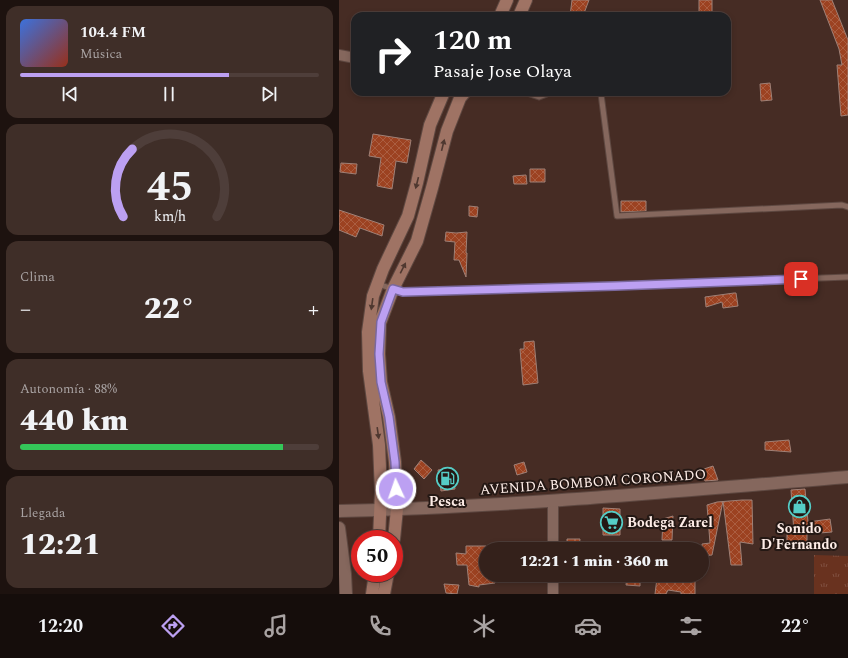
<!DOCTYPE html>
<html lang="es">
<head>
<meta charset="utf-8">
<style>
  :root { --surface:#34211b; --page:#3f2e28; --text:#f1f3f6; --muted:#a9a3a3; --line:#4e3e3a; --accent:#bca0f2 }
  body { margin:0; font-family:Spectral,serif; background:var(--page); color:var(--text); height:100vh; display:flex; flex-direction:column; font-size:15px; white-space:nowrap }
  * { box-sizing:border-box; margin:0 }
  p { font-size:13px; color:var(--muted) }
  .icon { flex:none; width:22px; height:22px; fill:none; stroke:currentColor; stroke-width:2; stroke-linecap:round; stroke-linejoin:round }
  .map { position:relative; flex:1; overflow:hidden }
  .drawer { display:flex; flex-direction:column; gap:6px; padding:6px; background:#1d120f; width:339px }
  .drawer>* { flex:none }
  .banner { position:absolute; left:12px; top:12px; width:380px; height:84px; border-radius:12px; box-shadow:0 2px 6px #0003,0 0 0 1px var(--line); background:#202124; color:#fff; overflow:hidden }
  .speed { position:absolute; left:12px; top:530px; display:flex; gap:8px; font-size:20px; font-weight:700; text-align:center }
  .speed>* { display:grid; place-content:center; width:52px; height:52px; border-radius:50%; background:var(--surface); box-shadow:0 2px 6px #0003,0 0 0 1px var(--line); line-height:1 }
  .speed .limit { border:6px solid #d22; background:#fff; color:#111 }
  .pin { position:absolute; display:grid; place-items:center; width:34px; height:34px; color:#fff; margin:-17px; border-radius:8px; box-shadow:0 2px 6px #0006 }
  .me { position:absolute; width:44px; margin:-22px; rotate:357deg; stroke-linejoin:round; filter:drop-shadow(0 0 3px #0008) }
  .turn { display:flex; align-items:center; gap:14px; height:84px; padding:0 16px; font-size:18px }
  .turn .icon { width:52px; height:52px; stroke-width:2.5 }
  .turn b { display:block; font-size:28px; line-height:34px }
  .big { font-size:30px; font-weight:800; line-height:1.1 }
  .drawer .card { flex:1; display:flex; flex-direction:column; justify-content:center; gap:6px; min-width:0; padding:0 14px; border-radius:12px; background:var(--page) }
  .drawer .dial { align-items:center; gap:0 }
  .dial svg { height:104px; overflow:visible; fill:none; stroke:var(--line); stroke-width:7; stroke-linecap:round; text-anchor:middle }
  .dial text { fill:var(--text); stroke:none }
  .song { display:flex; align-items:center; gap:12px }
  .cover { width:48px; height:48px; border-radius:6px; background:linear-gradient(135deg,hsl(220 70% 55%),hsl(10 70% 35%)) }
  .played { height:4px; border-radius:2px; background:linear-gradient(90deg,var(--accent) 70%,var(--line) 70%) }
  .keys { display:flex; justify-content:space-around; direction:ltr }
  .heat { display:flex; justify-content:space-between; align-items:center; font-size:22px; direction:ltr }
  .charge { height:6px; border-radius:3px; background:linear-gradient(90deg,#34c759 88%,var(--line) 0) }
  .trip { position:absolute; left:140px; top:542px; width:230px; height:40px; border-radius:20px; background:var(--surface); box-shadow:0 2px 6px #0003,0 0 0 1px var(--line); font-weight:800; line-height:40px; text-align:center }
  .tab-bar { display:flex; height:64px; justify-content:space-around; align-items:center; background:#150d0b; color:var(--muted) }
  .tab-bar .icon { width:28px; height:28px }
  .tab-bar .active { color:var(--accent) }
  .tab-bar b { font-size:18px; color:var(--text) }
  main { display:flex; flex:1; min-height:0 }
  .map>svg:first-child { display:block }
  .park { fill:url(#park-tufts) }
  .building { fill:url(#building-cross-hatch); stroke:#9f8076 }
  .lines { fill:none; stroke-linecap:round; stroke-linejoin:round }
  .service-casing { stroke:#5e4841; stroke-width:7 }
  .minor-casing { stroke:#5e4841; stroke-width:12 }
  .tertiary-casing { stroke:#5e4841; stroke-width:14 }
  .secondary-casing { stroke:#5e4841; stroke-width:14 }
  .service { stroke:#85675d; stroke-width:5 }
  .minor { stroke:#85675d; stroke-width:10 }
  .tertiary { stroke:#85675d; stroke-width:12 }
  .secondary { stroke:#9f7364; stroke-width:12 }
  .oneway { fill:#4f3830 }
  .route-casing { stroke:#7a689d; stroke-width:10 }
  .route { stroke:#bca0f2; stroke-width:7 }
  .labels { text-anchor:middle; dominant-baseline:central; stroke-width:4; stroke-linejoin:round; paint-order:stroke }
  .street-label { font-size:14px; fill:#feede7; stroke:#241814 }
  .poi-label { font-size:14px; font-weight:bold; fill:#feede7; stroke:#241814 }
</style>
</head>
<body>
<main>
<section class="drawer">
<div class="card">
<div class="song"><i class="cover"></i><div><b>104.4 FM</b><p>Música</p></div></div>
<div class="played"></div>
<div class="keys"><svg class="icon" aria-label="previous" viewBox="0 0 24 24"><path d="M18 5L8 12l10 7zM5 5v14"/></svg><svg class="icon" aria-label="pause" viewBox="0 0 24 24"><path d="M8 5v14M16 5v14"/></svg><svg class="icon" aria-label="next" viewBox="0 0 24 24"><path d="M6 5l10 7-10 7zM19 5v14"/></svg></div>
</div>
<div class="card dial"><svg viewBox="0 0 100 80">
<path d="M14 69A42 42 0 1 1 86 69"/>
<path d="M14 69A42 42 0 0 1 21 17" stroke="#bca0f2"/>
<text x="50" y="56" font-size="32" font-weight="700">45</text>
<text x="50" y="72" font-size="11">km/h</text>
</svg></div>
<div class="card"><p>Clima</p>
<div class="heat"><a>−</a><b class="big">22°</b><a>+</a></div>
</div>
<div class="card"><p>Autonomía · 88%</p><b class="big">440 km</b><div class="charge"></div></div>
<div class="card"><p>Llegada</p><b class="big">12:21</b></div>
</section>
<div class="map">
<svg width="509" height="594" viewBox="0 0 509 594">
  <defs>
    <pattern id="park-tufts" width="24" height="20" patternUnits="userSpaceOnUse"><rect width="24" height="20" fill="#69321f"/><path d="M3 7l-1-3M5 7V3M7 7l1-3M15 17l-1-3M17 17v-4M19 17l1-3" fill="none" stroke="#805040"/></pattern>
    <pattern id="building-cross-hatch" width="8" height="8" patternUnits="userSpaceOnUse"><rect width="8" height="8" fill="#9c4221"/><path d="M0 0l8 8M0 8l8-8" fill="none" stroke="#ab5e41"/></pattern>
  </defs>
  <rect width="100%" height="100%" fill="#462c24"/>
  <path class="park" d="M475,555L509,556V594H475Z"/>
  <path class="building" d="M233,0H250L244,16H231Z
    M360,0H373V16H360Z
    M481,0H493L509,40V115L502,116L498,65H503L500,49Z
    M431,83L433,100L422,101L421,84Z
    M34,134L72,140L68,163L57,161L53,189L38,186L42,158L30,156Z
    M2,163L18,164L17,174L1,172Z
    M191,169H206V182H191Z
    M187,175L188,184H175L174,176Z
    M282,201H307V211L282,212Z
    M130,206L139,207L138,217L130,216Z
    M0,210L45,225L43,236L21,228L17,237L0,230Z
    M107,232L117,233L128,232L127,253H128L127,277L120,260H115L116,242L106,241Z
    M395,293H397L399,306L384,308L383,302L367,307L366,297Z
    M195,341L199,383L184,385L181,349H185V342Z
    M450,440L452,452L426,450V442Z
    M82,460L93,470L85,479L75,469Z
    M185,462L188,472L178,475L175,465Z
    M374,466L379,480L366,481L362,470Z
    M113,468L116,489L102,491L99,470Z
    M466,489L469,522L491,519L493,532L468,534V547H448V533H455L452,490Z
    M403,500H413L414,544L401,542L403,565H392L384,501L373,555L363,556V544L371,543L368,505L378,502Z
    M264,508L281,509V535H264Z
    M334,516L333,540H323L324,519Z
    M228,539H241L240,549H228Z
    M127,546H147V575H156V583L140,585V587L130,585L128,565H118L117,553L127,554Z
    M288,575L301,576V586L287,585Z
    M343,575H356V594H342V592L329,590L327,594H316L318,578L343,581Z
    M105,584L120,585L118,594L107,593Z"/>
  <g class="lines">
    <defs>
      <path id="service" d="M185,92L200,97L213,92
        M260,92L262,94L278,216L503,205L509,207
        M39,284L54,289L64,292L276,286L509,277"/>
      <path id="minor" d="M0,55L16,58
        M214,549V501
        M214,594V575"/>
      <path id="tertiary" d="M0,511C170,507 340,491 509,477
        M0,528L6,574L7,594"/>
      <path id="secondary" d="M161,16L168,0
        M180,16L187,0
        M40,539L42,492L40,445L30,371L29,332L34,296L44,269L69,216L78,183L91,125L105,92
        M55,539L58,509L56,462L50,417L42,382L40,354L41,323L54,289L78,241L93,188L108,131L121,98L126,92
        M33,594L36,573
        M45,594L49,573"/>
    </defs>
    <use href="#service" class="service-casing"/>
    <use href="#minor" class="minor-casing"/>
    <use href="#tertiary" class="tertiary-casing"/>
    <use href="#secondary" class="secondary-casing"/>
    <use href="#service" class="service"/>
    <use href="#minor" class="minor"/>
    <use href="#tertiary" class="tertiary"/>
    <use href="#secondary" class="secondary"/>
  </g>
  <defs><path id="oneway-solid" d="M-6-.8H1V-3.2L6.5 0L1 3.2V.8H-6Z"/></defs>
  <g class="oneway">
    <use href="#oneway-solid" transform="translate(104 145) rotate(-76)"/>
    <use href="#oneway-solid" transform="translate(78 183) rotate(104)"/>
    <use href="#oneway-solid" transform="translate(64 268) rotate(-63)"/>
    <use href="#oneway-solid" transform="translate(33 304) rotate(98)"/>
    <use href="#oneway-solid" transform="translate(39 433) rotate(82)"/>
  </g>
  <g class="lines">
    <defs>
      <path id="route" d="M57,489L56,462L50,417L42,382L40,354L42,322L54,289L64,292L276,286L462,279"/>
    </defs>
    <use href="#route" class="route-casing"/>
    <use href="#route" class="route"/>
  </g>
  <defs>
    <symbol id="fuel-ring" viewBox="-11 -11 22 22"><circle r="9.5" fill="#241814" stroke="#55cdc6" stroke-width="1.5"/><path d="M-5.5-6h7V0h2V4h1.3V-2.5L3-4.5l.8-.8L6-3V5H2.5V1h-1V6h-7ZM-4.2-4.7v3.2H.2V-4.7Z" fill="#55cdc6"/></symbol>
    <symbol id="shop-ring" viewBox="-11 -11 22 22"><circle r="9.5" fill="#241814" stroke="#55cdc6" stroke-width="1.5"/><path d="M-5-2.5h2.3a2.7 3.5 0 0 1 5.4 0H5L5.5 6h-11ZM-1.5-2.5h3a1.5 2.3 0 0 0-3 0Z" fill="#55cdc6"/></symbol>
    <symbol id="supermarket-ring" viewBox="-11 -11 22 22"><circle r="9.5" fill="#241814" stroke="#55cdc6" stroke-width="1.5"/><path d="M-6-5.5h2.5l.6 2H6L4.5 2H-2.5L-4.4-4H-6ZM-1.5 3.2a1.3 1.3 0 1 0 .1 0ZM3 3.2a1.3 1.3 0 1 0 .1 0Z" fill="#55cdc6"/></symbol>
  </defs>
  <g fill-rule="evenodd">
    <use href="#fuel-ring" x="96" y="466" width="25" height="25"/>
    <use href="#shop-ring" x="448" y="494" width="25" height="25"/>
    <use href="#supermarket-ring" x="260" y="510" width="25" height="25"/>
  </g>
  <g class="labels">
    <g class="street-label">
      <text transform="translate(254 482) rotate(-4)">AVENIDA BOMBOM CORONADO</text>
    </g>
    <g class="poi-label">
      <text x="108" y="501">Pesca</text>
      <text x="288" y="522" text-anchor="start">Bodega Zarel</text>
      <text x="460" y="528">Sonido<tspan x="460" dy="16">D'Fernando</tspan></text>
    </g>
  </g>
</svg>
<div class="speed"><div class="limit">50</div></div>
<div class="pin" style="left:462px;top:279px;background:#d93025"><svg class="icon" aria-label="arrive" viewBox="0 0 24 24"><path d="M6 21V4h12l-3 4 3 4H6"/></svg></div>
<svg class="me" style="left:57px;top:489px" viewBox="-20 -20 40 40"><circle r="17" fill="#bca0f2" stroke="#fff" stroke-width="3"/><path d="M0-11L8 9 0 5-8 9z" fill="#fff"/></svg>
<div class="trip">12:21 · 1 min · 360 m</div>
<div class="banner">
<div class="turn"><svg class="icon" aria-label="right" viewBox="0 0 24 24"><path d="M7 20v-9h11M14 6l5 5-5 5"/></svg><div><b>120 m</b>Pasaje Jose Olaya</div></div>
</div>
</div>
</main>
<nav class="tab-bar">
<b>12:20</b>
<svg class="icon active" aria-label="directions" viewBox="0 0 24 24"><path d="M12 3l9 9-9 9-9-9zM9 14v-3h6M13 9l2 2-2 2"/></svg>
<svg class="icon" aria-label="music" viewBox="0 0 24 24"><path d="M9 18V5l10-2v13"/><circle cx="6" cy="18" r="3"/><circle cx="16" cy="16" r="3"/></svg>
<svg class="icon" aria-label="phone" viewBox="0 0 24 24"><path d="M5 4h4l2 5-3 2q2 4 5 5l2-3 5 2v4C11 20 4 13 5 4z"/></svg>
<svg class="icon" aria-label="climate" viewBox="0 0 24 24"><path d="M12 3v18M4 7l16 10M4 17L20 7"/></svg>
<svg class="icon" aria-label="car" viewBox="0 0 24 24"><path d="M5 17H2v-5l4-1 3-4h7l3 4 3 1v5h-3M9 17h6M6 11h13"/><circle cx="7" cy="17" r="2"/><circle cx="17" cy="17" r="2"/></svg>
<svg class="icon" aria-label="filters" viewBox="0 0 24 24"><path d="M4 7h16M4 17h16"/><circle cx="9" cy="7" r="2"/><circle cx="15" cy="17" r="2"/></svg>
<b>22°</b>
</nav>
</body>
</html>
